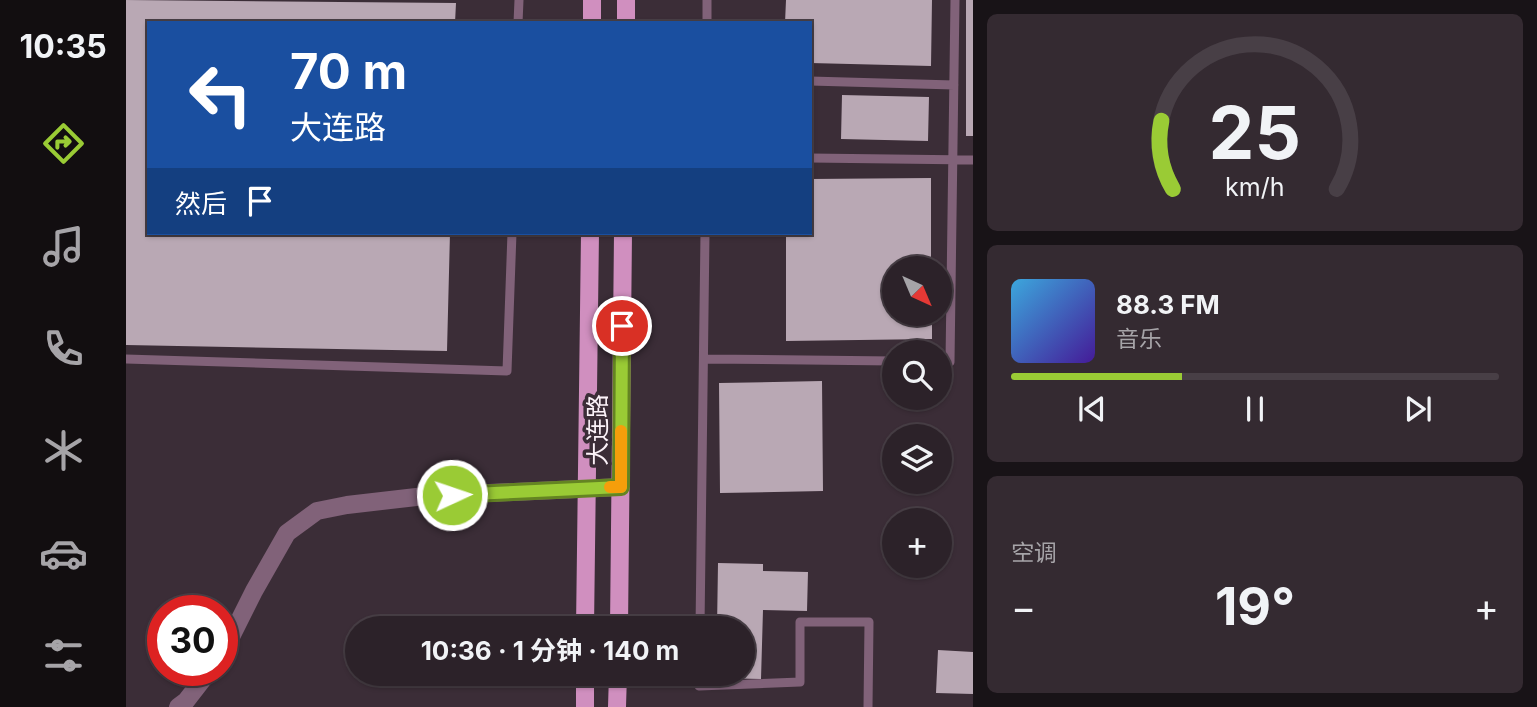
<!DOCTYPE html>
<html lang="zh">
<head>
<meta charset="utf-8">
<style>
  :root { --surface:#2c2229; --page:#342a31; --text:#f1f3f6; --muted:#a6a4a8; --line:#483f46; --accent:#9acb35 }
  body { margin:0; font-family:Inter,"Noto Sans SC",sans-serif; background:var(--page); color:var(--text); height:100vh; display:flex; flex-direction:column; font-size:26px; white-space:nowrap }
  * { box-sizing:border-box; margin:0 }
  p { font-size:23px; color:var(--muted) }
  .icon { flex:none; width:38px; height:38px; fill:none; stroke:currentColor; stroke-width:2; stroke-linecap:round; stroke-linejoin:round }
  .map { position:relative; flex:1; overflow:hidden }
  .drawer { display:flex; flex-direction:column; gap:14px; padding:14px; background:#181317; width:564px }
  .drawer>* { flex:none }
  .top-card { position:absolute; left:21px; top:21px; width:665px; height:214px; border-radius:0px; box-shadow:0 2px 5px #0004,0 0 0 2px var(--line); background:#1a4fa0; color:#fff; overflow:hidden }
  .needle { width:46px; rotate:136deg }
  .buttons { position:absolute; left:756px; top:256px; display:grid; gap:14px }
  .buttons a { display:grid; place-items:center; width:70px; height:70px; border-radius:50%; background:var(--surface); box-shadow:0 2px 5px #0004,0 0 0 2px var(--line); font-size:35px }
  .speed { position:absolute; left:21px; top:595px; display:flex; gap:14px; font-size:35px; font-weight:700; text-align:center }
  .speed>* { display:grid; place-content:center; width:91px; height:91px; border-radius:50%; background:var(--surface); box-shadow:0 2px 5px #0004,0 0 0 2px var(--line); line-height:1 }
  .speed .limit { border:10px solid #d22; background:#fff; color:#111 }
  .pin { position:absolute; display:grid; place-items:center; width:60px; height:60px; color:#fff; margin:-30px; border:4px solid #fff; border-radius:50%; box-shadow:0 2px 7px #0007 }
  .me { position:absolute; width:77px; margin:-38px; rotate:87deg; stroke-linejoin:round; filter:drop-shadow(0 0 5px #0008) }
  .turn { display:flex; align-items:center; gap:24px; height:147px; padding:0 28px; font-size:32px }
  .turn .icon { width:91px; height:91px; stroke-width:2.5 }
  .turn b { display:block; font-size:49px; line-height:60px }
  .then { display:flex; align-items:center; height:66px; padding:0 28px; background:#0003; gap:14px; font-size:26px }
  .big { font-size:52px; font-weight:700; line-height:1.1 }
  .drawer .widget { flex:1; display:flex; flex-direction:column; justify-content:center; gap:10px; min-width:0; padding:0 24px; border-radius:10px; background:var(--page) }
  .drawer .dial { align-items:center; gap:0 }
  .dial svg { height:182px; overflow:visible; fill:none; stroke:var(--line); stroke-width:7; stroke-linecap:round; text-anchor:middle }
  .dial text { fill:var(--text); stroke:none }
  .song { display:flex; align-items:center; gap:21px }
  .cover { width:84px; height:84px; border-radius:10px; background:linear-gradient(135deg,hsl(200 70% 55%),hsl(260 70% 35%)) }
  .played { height:7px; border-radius:4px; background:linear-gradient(90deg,var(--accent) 35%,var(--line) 35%) }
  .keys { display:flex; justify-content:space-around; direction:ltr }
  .heat { display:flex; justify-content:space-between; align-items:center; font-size:38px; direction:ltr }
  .trip { position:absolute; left:219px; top:616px; width:410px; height:70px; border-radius:35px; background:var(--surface); box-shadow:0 2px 5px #0004,0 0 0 2px var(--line); font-weight:700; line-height:70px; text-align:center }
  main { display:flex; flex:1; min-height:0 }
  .tab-bar { display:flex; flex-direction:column; width:126px; justify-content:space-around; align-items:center; background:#120e10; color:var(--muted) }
  .tab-bar .icon { width:49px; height:49px }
  .tab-bar .on { color:var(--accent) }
  .tab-bar b { font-size:32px; color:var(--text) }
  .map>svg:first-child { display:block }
  .building { fill:#b9a8b4 }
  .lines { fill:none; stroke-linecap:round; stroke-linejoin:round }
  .service { stroke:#816279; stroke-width:9 }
  .minor { stroke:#816279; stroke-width:18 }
  .primary { stroke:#d08fbf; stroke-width:18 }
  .route-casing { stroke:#648422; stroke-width:18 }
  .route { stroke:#9acb35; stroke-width:12 }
  .slow { stroke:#f59e0b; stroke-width:12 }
  .labels { text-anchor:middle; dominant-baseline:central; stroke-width:7; stroke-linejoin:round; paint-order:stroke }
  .street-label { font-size:24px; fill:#fbf2f8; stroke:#3b2d37 }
</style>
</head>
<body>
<main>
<nav class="tab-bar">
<b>10:35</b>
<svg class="icon on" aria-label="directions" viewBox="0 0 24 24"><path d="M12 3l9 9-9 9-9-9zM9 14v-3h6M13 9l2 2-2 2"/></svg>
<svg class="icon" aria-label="music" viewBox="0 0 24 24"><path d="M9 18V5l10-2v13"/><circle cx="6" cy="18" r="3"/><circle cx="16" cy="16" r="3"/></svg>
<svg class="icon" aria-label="phone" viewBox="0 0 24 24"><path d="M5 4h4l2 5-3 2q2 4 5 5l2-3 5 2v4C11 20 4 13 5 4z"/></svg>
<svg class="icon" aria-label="climate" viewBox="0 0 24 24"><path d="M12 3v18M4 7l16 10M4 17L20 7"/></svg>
<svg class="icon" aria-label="car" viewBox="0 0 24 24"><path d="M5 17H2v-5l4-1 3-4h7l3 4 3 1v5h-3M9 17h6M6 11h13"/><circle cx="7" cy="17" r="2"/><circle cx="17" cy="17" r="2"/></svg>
<svg class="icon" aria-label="filters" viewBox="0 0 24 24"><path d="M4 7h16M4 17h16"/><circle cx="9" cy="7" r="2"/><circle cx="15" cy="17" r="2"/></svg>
</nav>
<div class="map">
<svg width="848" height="707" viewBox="0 0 848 707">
  <rect width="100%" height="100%" fill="#3b2d37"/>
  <path class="building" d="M0,0L330,3L329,23H23V233H324L321,351L0,345Z
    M660,0H806L805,66L684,63V23H659Z
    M840,0H848V136H840Z
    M716,95L803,97L802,141L715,139Z
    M805,178V268H768V313H806V339L660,341V233H684V179Z
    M696,381L697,491L594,493L593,383Z
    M592,563L637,564V571L682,572L681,611L637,610L635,679L589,678V674H616V628H591Z
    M812,650L848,652V694L810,693Z"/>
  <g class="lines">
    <path class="service" d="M392,23L393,0
      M581,23V0
      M684,81L828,85
      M684,158L848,160
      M0,359L381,371L386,233
      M579,359L768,361
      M814,361L824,362L829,0
      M574,628L579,233
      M574,674L573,686L674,682V622H743L742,707"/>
    <path class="minor" d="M96,655L128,591L161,533L191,511L221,505L299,496L495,487
      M52,707L60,701L84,670"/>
    <path class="primary" d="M466,23V0
      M500,23V0
      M459,628L464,233
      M493,628L497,233
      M459,707V674
      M491,707L492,674"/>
  </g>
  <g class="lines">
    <defs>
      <path id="route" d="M326,495L495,487L496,326"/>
    </defs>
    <use href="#route" class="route-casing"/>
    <use href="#route" class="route"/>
    <path class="slow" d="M484,487H495V431"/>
  </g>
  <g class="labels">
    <g class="street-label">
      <text transform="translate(471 430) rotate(-90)">大连路</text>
    </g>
  </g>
</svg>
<div class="buttons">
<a><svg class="needle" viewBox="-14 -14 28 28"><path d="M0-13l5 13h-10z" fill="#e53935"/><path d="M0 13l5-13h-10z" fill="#a6a4a8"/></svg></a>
<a><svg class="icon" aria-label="search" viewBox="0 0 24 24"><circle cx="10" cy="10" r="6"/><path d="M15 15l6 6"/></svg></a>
<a><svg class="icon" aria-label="layers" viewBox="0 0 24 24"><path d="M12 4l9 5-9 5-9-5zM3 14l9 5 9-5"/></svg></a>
<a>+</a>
</div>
<div class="speed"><div class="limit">30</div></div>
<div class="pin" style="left:496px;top:326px;background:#d93025"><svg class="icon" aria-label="arrive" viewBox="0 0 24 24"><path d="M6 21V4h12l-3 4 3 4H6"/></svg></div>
<svg class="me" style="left:326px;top:495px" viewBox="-20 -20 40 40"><circle r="17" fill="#9acb35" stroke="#fff" stroke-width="3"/><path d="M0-11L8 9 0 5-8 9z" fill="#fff"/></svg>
<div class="trip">10:36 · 1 分钟 · 140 m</div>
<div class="top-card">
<div class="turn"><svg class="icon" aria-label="left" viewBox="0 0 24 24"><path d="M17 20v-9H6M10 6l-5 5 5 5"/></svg><div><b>70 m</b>大连路</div></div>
<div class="then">然后<svg class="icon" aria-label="arrive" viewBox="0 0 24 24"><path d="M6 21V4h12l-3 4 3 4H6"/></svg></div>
</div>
</div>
<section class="drawer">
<div class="widget dial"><svg viewBox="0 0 100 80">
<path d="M14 69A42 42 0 1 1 86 69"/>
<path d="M14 69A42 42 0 0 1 9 39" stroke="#9acb35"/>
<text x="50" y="56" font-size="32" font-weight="700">25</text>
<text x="50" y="72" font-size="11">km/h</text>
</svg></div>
<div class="widget">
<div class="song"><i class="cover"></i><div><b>88.3 FM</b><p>音乐</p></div></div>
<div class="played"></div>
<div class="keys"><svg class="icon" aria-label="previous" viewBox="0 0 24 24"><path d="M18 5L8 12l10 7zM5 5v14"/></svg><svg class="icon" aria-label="pause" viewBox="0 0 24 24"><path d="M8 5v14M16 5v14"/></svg><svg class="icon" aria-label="next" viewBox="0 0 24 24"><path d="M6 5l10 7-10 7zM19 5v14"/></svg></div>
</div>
<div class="widget"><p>空调</p>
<div class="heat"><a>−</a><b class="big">19°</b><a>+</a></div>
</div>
</section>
</main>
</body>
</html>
